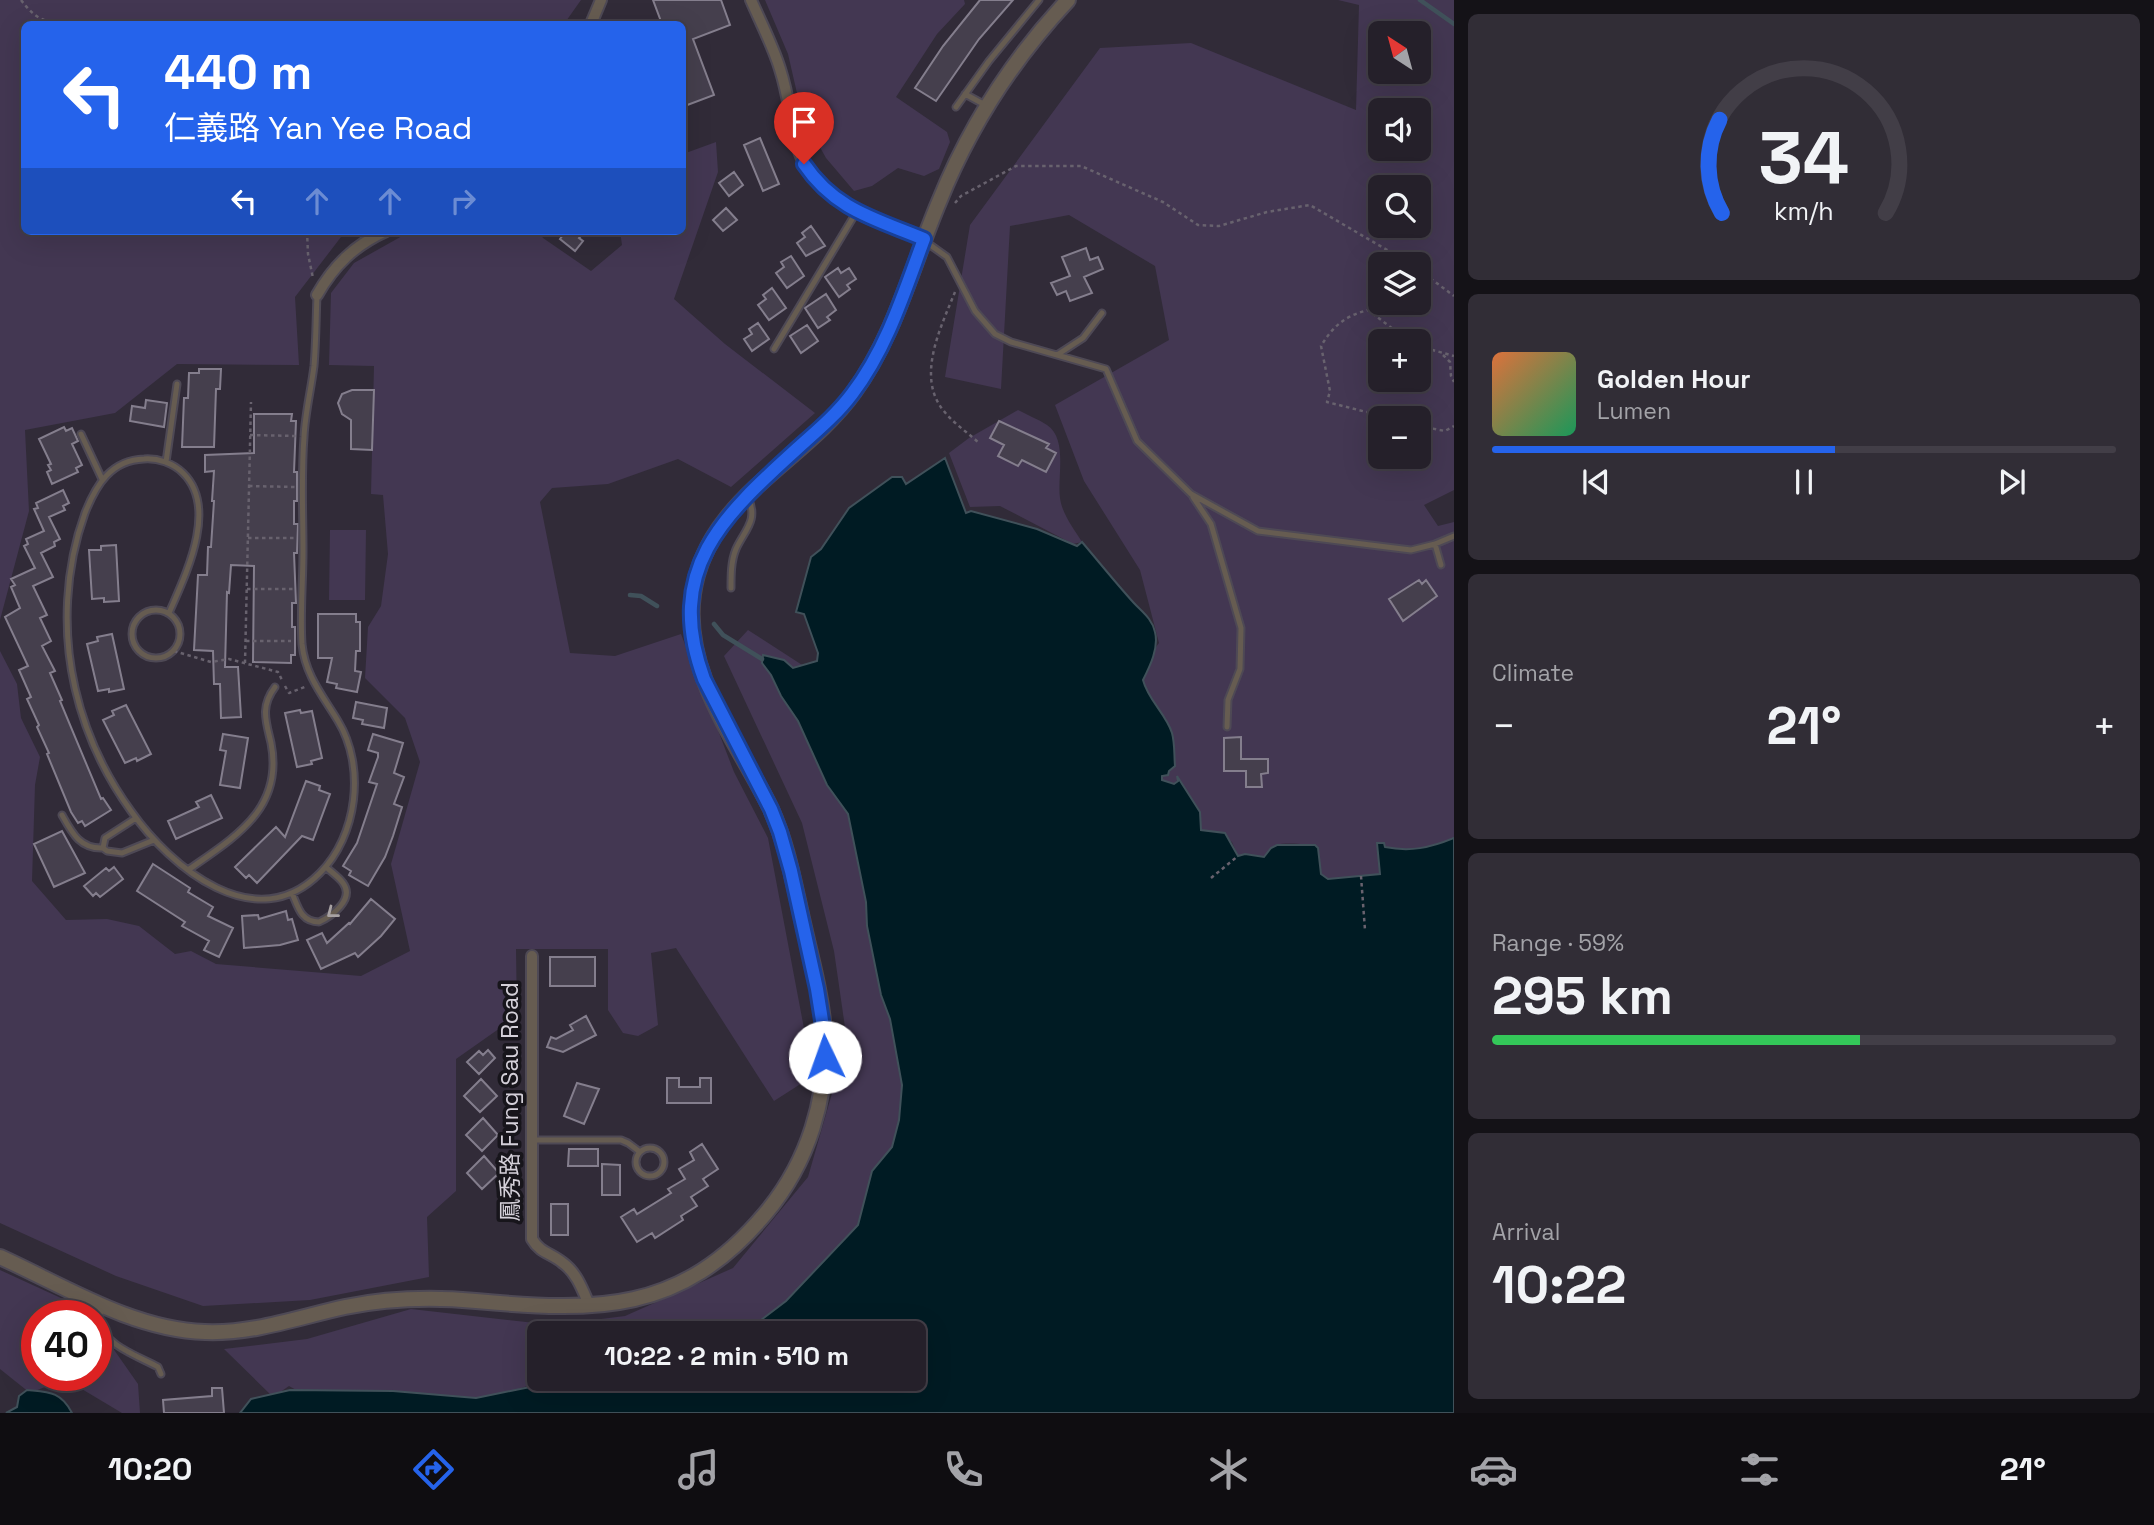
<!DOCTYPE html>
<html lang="en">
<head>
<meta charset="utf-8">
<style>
  :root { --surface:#25202a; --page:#312d36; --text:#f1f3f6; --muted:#a3a3a8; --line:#423e47; --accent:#2563eb }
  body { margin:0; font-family:"Space Grotesk","Noto Sans TC",sans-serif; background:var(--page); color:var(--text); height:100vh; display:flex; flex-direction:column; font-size:26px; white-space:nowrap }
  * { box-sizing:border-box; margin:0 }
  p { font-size:23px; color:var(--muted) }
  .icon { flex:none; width:38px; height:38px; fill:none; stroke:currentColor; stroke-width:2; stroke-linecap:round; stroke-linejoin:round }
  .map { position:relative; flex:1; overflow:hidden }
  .panel { display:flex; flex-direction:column; gap:14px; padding:14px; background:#141217; width:700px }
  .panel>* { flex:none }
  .banner { position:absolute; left:21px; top:21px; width:665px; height:214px; border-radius:10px; box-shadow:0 7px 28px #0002,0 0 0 2px var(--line); background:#2563eb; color:#fff; overflow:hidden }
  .needle { width:46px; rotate:324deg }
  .buttons { position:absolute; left:1368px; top:21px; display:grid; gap:14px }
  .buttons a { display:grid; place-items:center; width:63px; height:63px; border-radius:10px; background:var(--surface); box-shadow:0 7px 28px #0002,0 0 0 2px var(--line); font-size:35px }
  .speed { position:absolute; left:21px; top:1300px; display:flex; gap:14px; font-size:35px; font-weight:700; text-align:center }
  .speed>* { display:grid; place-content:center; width:91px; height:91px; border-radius:50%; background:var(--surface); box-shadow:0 7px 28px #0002,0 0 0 2px var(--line); line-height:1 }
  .speed .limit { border:10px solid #d22; background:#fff; color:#111 }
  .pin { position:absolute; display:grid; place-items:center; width:60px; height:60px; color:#fff; margin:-72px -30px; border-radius:50% 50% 50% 0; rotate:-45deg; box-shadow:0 0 7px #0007 }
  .pin .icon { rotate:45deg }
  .me { position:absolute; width:77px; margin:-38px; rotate:357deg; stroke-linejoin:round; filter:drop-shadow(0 0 5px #0008) }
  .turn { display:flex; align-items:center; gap:24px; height:147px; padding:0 28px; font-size:32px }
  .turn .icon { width:91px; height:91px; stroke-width:2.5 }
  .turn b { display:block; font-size:49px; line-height:60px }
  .lanes { display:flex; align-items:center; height:66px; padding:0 28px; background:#0003; justify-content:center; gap:35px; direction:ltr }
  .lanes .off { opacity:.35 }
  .big { font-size:52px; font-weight:700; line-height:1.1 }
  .panel .widget { flex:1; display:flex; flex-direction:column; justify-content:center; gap:10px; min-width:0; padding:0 24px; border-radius:10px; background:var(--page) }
  .panel .dial { align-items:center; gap:0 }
  .dial svg { height:182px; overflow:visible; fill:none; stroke:var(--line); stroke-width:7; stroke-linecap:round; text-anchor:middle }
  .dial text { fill:var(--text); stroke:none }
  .song { display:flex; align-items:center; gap:21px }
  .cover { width:84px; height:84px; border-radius:10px; background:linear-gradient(135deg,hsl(20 70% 55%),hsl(150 70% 35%)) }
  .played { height:7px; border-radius:4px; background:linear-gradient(90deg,var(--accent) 55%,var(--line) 55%) }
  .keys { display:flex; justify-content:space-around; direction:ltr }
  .heat { display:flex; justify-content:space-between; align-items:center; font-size:38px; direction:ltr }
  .charge { height:10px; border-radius:5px; background:linear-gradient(90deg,#34c759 59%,var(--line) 0) }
  .trip { position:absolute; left:527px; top:1321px; width:399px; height:70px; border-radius:10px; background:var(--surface); box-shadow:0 7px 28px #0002,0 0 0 2px var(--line); font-weight:700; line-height:70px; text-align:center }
  .menu { display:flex; height:112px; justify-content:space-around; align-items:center; background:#0f0d11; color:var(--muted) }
  .menu .icon { width:49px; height:49px }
  .menu .current { color:var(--accent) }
  .menu b { font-size:32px; color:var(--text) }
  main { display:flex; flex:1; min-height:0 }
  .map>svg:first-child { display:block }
  .green { fill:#433752; fill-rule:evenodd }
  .water { fill:#001b23; stroke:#40515a; stroke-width:2 }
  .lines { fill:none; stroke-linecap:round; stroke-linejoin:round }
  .stream { stroke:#40515a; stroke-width:4.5 }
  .building { fill:#453f4d; stroke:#847e8d; stroke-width:2 }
  .service-casing { stroke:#4e4955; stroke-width:9 }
  .minor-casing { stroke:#4e4955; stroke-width:14 }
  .tertiary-casing { stroke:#4e4955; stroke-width:18 }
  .path { stroke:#68626e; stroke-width:2.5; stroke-dasharray:3.5 3.5; stroke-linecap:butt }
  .service { stroke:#665c51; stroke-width:5 }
  .minor { stroke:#665c51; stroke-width:10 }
  .tertiary { stroke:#665c51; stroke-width:14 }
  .oneway { stroke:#a8a2a3 }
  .route-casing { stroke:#184099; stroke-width:18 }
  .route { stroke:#2563eb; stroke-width:12 }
  .labels { text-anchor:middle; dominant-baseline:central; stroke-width:7; stroke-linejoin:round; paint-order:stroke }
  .street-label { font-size:23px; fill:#d4d0d9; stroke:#17151b }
</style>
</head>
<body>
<main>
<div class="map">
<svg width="1454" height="1413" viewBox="0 0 1454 1413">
  <rect width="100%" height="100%" fill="#312b38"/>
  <path class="green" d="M0,0H581L564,24H24V231H350L341,237L295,297L299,365L177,364L115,413L25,430L29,511L0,620Z
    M765,0H964L965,4L937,34L896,97L947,132L950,142L939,169L924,176L898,168L872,186L854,191L826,158L802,115L788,54Z
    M1338,0H1454V490L1424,505L1438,526L1454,522V838C1429,848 1403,856 1378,843L1380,874L1328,879L1324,877L1319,870L1318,848C1310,844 1286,842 1276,845C1270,847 1268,853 1264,857L1245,854L1238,856L1232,842L1217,832L1207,833L1201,830L1200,812L1178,779L1174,784L1162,780V776L1167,774L1171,730L1146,690L1143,680C1149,669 1152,650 1159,643L1140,570L1084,481L1055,405L1169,340L1155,266L1069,215L1010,226L1001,389L945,377L970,225L1100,48L1191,43L1356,110L1359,5ZM1381,33H1419V72H1381ZM1381,110H1419V149H1381ZM1381,187H1419V226H1381ZM1381,264H1419V303H1381ZM1381,341H1419V380H1381ZM1381,418H1419V457H1381Z
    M716,142L718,172L674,299L725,344L815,413L731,487L678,459L608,484L552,488L540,502L570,653L615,656L681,634L734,772L768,838L813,1076L774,1101L676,948L651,953L658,1025L638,1036L623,1033L608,1010V949H516L517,1016L456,1059V1191L427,1217L429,1277L310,1300L203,1306L116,1276L0,1223V651L17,684L21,718L40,757L35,785L32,881L66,920L107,919L139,926L175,954L191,951L216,964L361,976L410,951L391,864L420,762L405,718L365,678L368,627L381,606L388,554L383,495L371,494L374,366L329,365L331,293L354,263L411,231H538L543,238L591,271L622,245L620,231H682L683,154Z
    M1018,410C1027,415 1038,419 1047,425C1068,439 1057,477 1060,498C1062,514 1074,529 1082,542L1073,544L1000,506L970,507L949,453L969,438Z
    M330,530H366L365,600H329Z
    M748,630L813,672L837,728L921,1111L881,1190L794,1334H539V1379H638L620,1384L547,1379L487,1400L298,1391L289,1386L273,1397L224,1349L307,1339L411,1309L553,1325L625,1316L733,1268L808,1177L847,1041L834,951L802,823L724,656Z
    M0,1270L87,1310L89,1316H37V1376H96V1324L138,1384L140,1413H122L65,1379L30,1393L0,1369Z"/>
  <path class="water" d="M945,458L966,513L971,511L1037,529L1077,546L1082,542C1099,562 1115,582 1133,602C1141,611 1152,618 1155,632C1159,648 1150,666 1143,680C1148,700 1166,714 1172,733C1175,744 1174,755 1175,766L1169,771L1168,775L1162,776V780L1174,784L1178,781L1177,776L1200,812L1201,830L1225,833L1238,856L1245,854L1264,857L1271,848L1277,845H1315L1318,848L1321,874L1328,879L1380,874L1377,843H1384L1385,847C1410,852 1430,848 1454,838V1413H240L251,1399L290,1390L393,1391L476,1398L540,1385L592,1389L632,1386L664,1379H914V1334L744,1333L786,1301L858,1225L872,1171L892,1147L899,1120L902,1085L890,1019L881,995L867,926L866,902L848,814L827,785L798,721L781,696L771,675L762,663L763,655L784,660L793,668L817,661L818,653L804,614L796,612L811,557L821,549L849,508L892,477H902L906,484Z
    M27,1390C48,1392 61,1391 72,1413H6L17,1407L19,1396Z"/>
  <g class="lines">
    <path class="stream" d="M1420,0L1454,24
      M630,595L641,596L657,606
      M714,624L723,635L762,659"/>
  </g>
  <path class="building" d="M653,0H721L730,25L693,39L714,95L682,107V24H662Z
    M980,0H1013L979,39L936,101L915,88L943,46Z
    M760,138L779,184L763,191L744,145Z
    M734,172L743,185L729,196L719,183Z
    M726,208L737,220L723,231L713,220Z
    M811,226L825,246L806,256L797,243L805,237L802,233Z
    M566,231H585L579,238L583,241L575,251L560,239Z
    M1086,248L1090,260L1098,257L1103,269L1084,277L1092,293L1070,301L1066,291L1057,295L1051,283L1070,276L1062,257Z
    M791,256L804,276L787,288L776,273L784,267L781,262Z
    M838,268L841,273L849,268L856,279L847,285L850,289L839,297L825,277Z
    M772,288L786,308L769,320L758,305L766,299L763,295Z
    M826,294L836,310L827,317L830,320L818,328L805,308Z
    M758,323L769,339L752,351L744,339L752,334L749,329Z
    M807,325L818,341L801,353L790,336Z
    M199,369H221L220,389H216L214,447H182L184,398H188L189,373H199Z
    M352,390H374L372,450L351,449V420L342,414L338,403L342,394Z
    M146,400L167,403L164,427L130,421L132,406L145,408Z
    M254,414H292L291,421H296L294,472H297V501H294V524H298L297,553H294L296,603H292V627H295V655H291V663L253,662L254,566L231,565L229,593L227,592L225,667H238L241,717L221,718L220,684H214L213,651L194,650L198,575H207L208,547H211L214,501H212L214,471L205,472V455L254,453Z
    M999,421L1049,444L1046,448L1056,453L1046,472L1022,460L1018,466L998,456L1004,445L990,438Z
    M64,427L66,431L72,428L78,441L72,444L82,465L76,468L78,472L52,484L47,472L51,470L48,465L51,464L39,439Z
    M63,490L69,503L63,506L65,510L49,517L60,539L54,542L55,546L41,553L53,577L33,586L47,615L40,618L51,641L42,646L55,671L50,673L62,700L60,701L101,799L103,798L111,810L85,826L82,821L78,823L71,812L47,754L49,753L37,727L39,725L27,699L31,697L19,670L28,666L5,617L20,608L11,587L15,585L11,579L35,568L24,546L28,544L26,539L44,531L34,509L38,508L36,503Z
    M116,545L119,601L104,602V598L92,599L89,550H101V546Z
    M1419,580L1422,584L1426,580L1437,596L1403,621L1389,599Z
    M318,614H356V622H360V651H356L355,671L361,672L357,692L336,688L337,684L327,682L332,658H318Z
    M112,634L124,689L109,692V689L98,691L87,644L98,641L97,637Z
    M356,702L387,708L384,728L362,724L363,720L353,718Z
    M126,705L151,754L137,761L136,758L125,763L103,720L114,715L112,711Z
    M300,710L301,713L312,711L322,758L311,761L312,764L297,767L285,713Z
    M223,734L248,738L240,788L220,785L226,751L220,750Z
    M373,734L403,743L394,773L404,777L394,804L402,807L393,836L385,857L368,886L349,875L351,871L343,866L357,843L377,784L369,782L378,757V753L368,750Z
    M1241,737V759H1268V773L1261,774L1262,787H1246V771H1224V738Z
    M306,781L320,786L319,790L330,794L313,840L302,836L257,883L249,875L246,878L235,867L276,827L285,837Z
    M211,795L222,818L176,839L168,821L199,807L196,802Z
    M62,831L85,873L54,887L34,844Z
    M153,864L190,888L188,892L213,907L208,916L233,928L219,957L204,950L209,941L182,926L185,922L137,891Z
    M114,867L123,879L100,897L96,893L93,896L84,886L106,868L109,871Z
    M371,899L395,919L381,936L358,957L355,953L321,969L307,940L322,933L327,943L349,923L350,924Z
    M286,911L288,920L292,919L298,940L280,945L244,948L242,916L258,915L259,919Z
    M550,957H595V986H550Z
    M586,1016L596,1035L563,1052L547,1047L551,1037L556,1039L573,1030L570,1025Z
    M488,1050L495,1058L479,1074L467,1062L479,1051L483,1055Z
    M667,1078H679V1087H700V1078H711V1103H667Z
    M481,1079L497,1096L480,1112L464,1096Z
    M577,1083L599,1089L584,1124L564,1116Z
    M483,1118L498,1135L482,1151L466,1135Z
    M702,1144L718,1169L703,1179L708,1186L691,1197L697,1206L681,1216L683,1220L655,1238L652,1233L637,1242L621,1217L634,1209L637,1214L671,1193L668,1189L685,1179L679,1169L694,1160L690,1152Z
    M569,1149H598V1166H568Z
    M484,1156L499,1173L482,1189L467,1173Z
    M602,1164L620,1165V1195H602Z
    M551,1204H568V1235H551Z
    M212,1388H222L224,1413H164L163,1400L212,1396Z"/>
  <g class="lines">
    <defs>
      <path id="service" d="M965,94L987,106
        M956,107L989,61L1039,0
        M926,242L947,257L975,311L995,334L1011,342L1106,369L1137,441L1191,494L1258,531L1411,550L1435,544L1454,536
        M774,349L857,211
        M1057,355L1083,338L1102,313
        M81,434L102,479
        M166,462L177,384
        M1193,497L1211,524L1241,628L1240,669L1228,700L1227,727
        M1435,544L1441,565
        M731,588C731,575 731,561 736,549C744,531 759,520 748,498
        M132 634a24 24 0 1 1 48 0a24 24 0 1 1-48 0Z
        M169,613C185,576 219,508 183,473C173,463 158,458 144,459C111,460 96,485 85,513C65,568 62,631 75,688C85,732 105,775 131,811C171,868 256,938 320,873C357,836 366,767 338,721C323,696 305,675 302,644C300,614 303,582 303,551C303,514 301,475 304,437C305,414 311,390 314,366C316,343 316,319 317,295
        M62,815C72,833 80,849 103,848
        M136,818L105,838L103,848L107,851L122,853L154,840
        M188,870C235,837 284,809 271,743C266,721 260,707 275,687
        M292,893C298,907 301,922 319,922C332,916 355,899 343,883C339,877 331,872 326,867
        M531,1140H621L628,1143L640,1152
        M636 1162a14 14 0 1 1 28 0a14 14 0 1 1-28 0Z
        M102,1307L98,1322C106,1346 138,1356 158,1367L161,1374"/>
      <path id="minor" d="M751,0C761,23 773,46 780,69C799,128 784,165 845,205C866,220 900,229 924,239
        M591,24L601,0
        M317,295C334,265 355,245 386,231
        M532,956V1239C540,1253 551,1253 563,1263C577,1273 583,1291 590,1307"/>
      <path id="tertiary" d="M0,1257C64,1286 133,1330 205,1332C253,1334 299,1317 345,1307C389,1298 432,1297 476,1301C596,1312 681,1314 765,1214C808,1163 829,1097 824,1030C821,994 811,958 803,923C794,884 787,843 770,807C737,741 682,672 693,594C706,499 803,463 854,392C895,335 912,266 939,202C969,127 1013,59 1068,0"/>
    </defs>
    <use href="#service" class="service-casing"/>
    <use href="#minor" class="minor-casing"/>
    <use href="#tertiary" class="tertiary-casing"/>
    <path class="path" d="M21,0C46,33 54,16 87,24
      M955,203L961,196L1016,166H1081L1163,202L1198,225L1219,226L1267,212L1310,205L1411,264
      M307,231L308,254L313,278
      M1419,270L1454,296
      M955,292C941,327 916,376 943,410C953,423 967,432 979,443
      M1419,344L1429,349L1454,356
      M1443,355L1450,362L1451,376L1454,382
      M1390,418L1327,402L1330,391L1321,346C1333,326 1345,316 1368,310L1397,332L1414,341
      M1419,426L1445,431L1454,426
      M250,435L296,436
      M249,486L295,487
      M248,538H294
      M247,589H293
      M246,641H291
      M174,651L211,662L229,659L278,672L282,680
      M245,663L251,402
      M285,686L289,693L307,686
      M1361,876L1365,930
      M1211,878L1238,856"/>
    <use href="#service" class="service"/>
    <use href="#minor" class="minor"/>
    <use href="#tertiary" class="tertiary"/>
  </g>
  <defs><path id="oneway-chevron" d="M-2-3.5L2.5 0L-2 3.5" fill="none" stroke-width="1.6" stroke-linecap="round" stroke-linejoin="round" transform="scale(1.75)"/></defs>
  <use class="oneway" href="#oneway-chevron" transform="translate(332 913) rotate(142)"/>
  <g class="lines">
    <defs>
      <path id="route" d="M804,164C835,210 876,219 924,239C904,293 887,348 852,394C837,414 818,430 799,447C724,515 663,569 704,679L771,809L780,832L791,871L817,989L824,1033L825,1057"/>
    </defs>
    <use href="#route" class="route-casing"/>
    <use href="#route" class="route"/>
  </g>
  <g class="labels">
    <g class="street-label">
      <text transform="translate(510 1102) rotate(-90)">鳳秀路 Fung Sau Road</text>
    </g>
  </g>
</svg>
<div class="buttons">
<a><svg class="needle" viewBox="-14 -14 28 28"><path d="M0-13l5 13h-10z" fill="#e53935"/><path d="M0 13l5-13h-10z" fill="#a3a3a8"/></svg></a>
<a><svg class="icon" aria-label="sound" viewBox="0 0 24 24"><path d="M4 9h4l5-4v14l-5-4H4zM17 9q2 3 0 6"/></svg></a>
<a><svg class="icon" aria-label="search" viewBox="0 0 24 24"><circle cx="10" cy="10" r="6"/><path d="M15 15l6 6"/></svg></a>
<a><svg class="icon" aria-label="layers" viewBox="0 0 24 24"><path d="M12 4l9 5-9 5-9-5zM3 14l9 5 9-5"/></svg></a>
<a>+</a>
<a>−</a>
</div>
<div class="speed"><div class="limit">40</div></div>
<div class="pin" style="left:804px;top:164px;background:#d93025"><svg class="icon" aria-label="arrive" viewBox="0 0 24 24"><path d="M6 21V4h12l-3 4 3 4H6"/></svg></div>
<svg class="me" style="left:825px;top:1057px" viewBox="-20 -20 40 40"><circle r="19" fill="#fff"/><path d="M0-13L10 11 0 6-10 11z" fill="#2563eb"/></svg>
<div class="trip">10:22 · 2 min · 510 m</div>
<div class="banner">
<div class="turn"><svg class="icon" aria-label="left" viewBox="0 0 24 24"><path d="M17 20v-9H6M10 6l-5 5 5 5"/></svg><div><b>440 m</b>仁義路 Yan Yee Road</div></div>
<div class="lanes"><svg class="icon" aria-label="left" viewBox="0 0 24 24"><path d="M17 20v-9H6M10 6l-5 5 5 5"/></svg><svg class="icon off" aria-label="ahead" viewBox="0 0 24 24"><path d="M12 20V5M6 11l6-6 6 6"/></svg><svg class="icon off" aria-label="ahead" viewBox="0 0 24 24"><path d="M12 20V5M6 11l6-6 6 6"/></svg><svg class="icon off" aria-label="right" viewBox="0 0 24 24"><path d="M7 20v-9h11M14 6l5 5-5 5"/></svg></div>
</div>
</div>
<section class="panel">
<div class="widget dial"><svg viewBox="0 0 100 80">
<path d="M14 69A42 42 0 1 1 86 69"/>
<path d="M14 69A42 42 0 0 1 13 28" stroke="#2563eb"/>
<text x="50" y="56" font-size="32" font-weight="700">34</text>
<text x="50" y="72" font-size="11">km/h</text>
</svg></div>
<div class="widget">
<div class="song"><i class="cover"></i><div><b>Golden Hour</b><p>Lumen</p></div></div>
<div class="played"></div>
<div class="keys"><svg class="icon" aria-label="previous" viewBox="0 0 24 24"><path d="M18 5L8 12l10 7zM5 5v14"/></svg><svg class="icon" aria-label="pause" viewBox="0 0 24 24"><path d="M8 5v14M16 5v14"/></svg><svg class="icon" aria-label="next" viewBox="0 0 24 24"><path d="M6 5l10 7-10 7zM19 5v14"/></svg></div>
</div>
<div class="widget"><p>Climate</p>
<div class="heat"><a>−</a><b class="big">21°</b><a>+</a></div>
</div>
<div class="widget"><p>Range · 59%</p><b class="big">295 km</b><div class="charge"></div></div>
<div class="widget"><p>Arrival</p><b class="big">10:22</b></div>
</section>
</main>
<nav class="menu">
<b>10:20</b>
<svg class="icon current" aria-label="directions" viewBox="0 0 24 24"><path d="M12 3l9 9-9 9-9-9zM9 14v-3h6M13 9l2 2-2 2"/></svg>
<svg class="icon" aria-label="music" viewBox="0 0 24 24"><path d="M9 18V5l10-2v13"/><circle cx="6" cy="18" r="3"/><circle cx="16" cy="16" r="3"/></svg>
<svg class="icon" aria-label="phone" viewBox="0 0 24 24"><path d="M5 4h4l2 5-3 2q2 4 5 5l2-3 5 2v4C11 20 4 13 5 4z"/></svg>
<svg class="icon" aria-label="climate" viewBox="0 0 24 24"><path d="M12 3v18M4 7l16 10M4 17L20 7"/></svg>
<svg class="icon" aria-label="car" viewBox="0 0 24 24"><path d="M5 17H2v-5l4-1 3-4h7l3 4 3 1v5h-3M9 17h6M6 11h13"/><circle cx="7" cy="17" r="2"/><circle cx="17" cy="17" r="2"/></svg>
<svg class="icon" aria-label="filters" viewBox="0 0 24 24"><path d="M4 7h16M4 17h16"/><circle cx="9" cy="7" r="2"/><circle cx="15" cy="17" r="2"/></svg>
<b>21°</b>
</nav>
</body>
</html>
